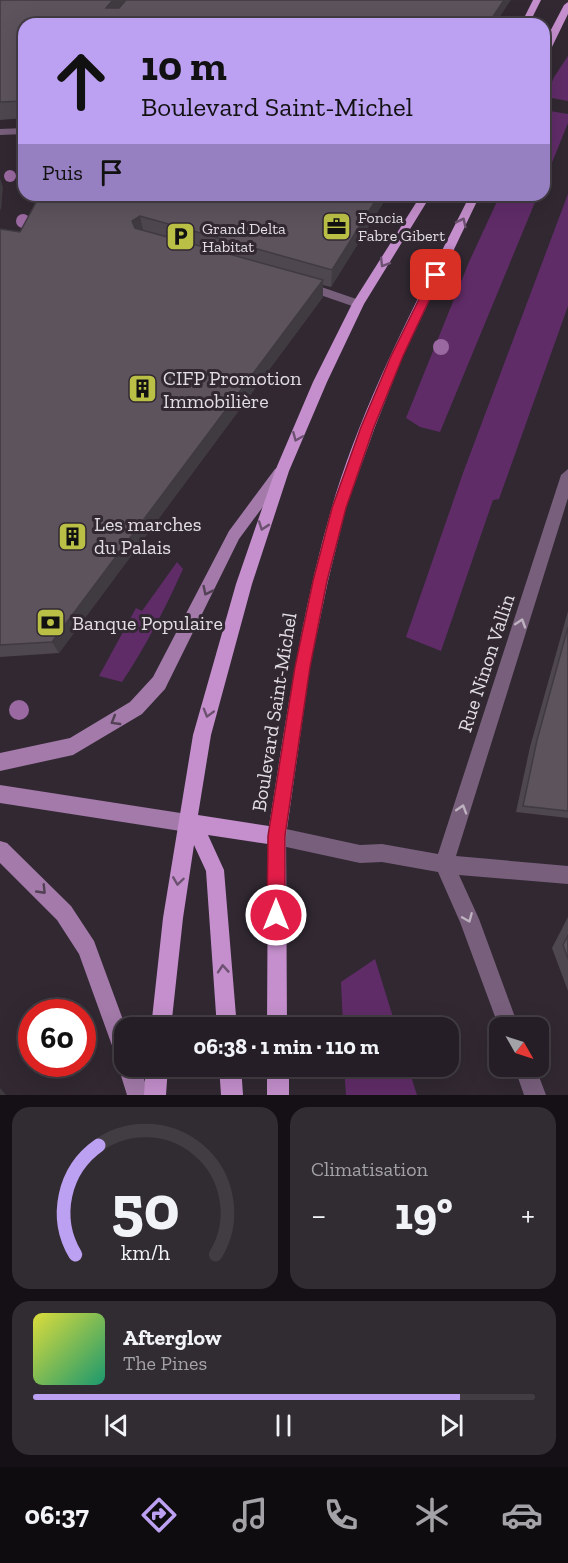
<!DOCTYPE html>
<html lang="fr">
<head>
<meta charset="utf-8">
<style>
  :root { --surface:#251e26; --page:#312b32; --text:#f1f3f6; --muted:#a3a2a7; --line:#423c43; --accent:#bca0f2 }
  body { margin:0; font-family:"Zilla Slab",serif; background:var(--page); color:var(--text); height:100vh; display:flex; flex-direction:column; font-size:22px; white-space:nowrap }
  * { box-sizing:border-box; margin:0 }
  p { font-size:20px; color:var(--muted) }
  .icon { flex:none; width:33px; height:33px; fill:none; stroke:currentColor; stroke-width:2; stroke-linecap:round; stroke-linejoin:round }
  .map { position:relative; height:1095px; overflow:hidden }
  .drawer { display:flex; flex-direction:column; gap:12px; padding:12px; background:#141015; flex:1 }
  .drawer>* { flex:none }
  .guide { position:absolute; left:18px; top:18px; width:532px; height:183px; border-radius:18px; box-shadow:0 6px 24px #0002,0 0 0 2px var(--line); background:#bca0f2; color:#111; overflow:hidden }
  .needle { width:39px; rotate:129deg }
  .controls { position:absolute; left:489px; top:1017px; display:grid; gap:12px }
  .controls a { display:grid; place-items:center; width:60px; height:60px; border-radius:12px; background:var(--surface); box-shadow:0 6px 24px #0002,0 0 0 2px var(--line); font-size:30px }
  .speed { position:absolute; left:18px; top:999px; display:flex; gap:12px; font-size:30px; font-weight:700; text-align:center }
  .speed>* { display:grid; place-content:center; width:78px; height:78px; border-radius:50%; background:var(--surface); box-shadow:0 6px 24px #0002,0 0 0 2px var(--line); line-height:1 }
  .speed .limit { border:9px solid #d22; background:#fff; color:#111 }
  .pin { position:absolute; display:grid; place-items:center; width:51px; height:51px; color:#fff; margin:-26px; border-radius:12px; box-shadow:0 3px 9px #0006 }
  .me { position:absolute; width:66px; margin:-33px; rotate:0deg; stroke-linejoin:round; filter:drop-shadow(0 0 4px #0008) }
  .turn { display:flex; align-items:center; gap:21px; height:126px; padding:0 24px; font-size:27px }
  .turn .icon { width:78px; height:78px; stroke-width:2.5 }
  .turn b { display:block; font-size:42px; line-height:51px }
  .then { display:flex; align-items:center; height:57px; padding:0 24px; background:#0003; gap:12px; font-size:22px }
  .big { font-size:45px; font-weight:700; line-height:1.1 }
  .drawer .tile { flex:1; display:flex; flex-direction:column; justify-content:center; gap:9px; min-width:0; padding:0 21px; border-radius:18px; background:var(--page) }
  .drawer .dial { align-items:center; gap:0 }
  .dial svg { height:156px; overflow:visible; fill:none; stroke:var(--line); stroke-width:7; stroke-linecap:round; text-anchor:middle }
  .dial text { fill:var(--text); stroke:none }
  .song { display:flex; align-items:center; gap:18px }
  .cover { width:72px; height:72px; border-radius:9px; background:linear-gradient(135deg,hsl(60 70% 55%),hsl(160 70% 35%)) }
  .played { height:6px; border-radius:3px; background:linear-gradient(90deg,var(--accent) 85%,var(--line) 85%) }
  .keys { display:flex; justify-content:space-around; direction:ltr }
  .heat { display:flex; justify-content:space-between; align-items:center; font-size:33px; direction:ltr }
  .drawer .tiles { flex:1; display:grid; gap:12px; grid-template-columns:1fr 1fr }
  .tile:last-child { grid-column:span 2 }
  .trip { position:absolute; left:114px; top:1017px; width:345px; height:60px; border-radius:18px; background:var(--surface); box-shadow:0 6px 24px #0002,0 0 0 2px var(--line); font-weight:700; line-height:60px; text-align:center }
  .dock { display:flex; height:96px; justify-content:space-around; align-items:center; background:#0f0c0f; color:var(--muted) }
  .dock .icon { width:42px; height:42px }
  .dock .selected { color:var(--accent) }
  .dock b { font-size:27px; color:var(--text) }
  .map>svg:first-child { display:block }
  .green { fill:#602c68 }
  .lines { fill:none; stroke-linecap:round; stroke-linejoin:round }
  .lane { fill:#785f7c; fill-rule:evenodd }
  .street { fill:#785f7c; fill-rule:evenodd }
  .secondary { fill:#a37aa9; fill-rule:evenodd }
  .primary { fill:#c48fcc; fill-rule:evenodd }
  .tree { fill:#9a69a1 }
  .wall { fill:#4f4750 }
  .shaded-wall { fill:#403a41 }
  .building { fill:#5c535d; stroke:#403a41; stroke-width:1.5 }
  .oneway { stroke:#6c5170 }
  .oneway2 { stroke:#534156 }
  .oneway3 { stroke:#beb2c0 }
  .route { fill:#e11d48; stroke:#92132f; stroke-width:1.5 }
  .labels { text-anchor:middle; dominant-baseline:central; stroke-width:6; stroke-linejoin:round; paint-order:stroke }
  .far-poi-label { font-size:16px; fill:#e3dee4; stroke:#312832; text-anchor:start }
  .poi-label { font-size:20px; fill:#e3dee4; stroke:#312832; text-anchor:start }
  .street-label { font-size:20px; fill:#e3dee4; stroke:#312832 }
</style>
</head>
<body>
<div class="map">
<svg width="568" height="1095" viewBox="0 0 568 1095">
  <rect width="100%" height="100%" fill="#312832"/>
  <path class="green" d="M568,56V101L546,97L554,77Z
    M544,110L568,114V123L545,180Z
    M568,194V306L499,499L493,500L441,651L406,637L463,473Z
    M500,195H538L440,432L420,427L406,418L469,262Z
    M177,562L183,569C165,609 146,646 122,682L99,676L136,608L142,611Z
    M375,959L396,1027H343L341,982Z
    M344,1067H408L417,1095H346Z"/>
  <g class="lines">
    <path class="lane" d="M304,281L362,301L364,304L358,308L300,288L298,285Z"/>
    <path class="street" d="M24,128V134L0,135V129Z
      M568,469V498L456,856L568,866V884L459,875L479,919L519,1028H500V1030L460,922L438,872L382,862L360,863L277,845L270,843L268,836L270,829L277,827L360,845L382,844L438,854L561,475Z
      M514,1066H535L546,1095H524Z"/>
    <path class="secondary" d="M280,467L285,469L287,473L285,477L239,539L165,689L142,714L73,755L0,771V753L70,738L130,702L153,677L229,531L275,469Z
      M0,785L187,814L193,817L196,823L193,829L187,832L0,803Z
      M0,841L7,843L71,906L94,941L126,1028L124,1066H140L149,1095H127L118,1066L121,1060L117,1058L114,1051L79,954L57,920L0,863Z"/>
    <path class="primary" d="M533,0H541L529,24H521Z
      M568,2V14L549,53L544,56V43L564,5Z
      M421,195H431L364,304L327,382L289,471L252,584L211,735L198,815L269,826C286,719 301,614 331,510C363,400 419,297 470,195H480L403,356L375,427L346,508L328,581L310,667L286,836L287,1028H267L268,844L208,835L224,870L237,1028H217L206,871L194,845L183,918L171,1028H151L163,918L193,735L236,584L275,471L313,382L352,304Z
      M146,1066H168L166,1095H144Z
      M219,1066H241L243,1095H221Z
      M267,1066H289V1095H267Z"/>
  </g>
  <g class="tree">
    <circle cx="10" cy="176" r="6"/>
    <circle cx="23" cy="221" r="7"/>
    <circle cx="441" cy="347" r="8"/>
    <circle cx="19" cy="710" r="10"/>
  </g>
  <path class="wall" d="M0,0L24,24V118L0,120Z
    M40,195H388L331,287L323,285V297L59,653L0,657V229L20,232Z
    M568,611V818L516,812L530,747Z
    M568,917V991L552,948Z"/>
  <path class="shaded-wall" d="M113,0H130L111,24L106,8Z
    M504,0H511L495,24H488Z
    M0,178L3,187L1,211L0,208Z
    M379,195H388L331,287L332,270Z
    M140,216L144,234L136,238L132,221Z
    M323,280V297L59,653L52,642Z
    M0,1088L6,1095H0Z"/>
  <path class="building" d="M0,0H113L106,8H119L126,0H504L488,24H24V101L0,102Z
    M40,195H379L332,270L140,216L132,221L135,228L323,280L52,642L0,645V229L20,232Z
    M568,627V811L523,806L537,740Z
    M568,935V959L563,945Z"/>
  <defs><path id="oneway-chevron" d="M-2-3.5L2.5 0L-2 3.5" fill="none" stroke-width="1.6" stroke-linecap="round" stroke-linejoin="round" transform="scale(1.5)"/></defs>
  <g class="oneway">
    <use href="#oneway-chevron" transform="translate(462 222) rotate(-64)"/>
    <use href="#oneway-chevron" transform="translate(384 263) rotate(122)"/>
    <use href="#oneway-chevron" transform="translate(297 437) rotate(113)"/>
    <use href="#oneway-chevron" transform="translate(263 526) rotate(109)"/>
    <use href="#oneway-chevron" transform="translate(208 713) rotate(106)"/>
    <use href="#oneway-chevron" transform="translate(178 881) rotate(98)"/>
    <use href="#oneway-chevron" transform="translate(223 969) rotate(-94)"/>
  </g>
  <g class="oneway2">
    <use href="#oneway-chevron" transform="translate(207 591) rotate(116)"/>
    <use href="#oneway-chevron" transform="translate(115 721) rotate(149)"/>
    <use href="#oneway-chevron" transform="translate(42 890) rotate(46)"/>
  </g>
  <g class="oneway3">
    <use href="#oneway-chevron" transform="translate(521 623) rotate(-72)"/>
    <use href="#oneway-chevron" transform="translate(462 809) rotate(-73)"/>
    <use href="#oneway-chevron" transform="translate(468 918) rotate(67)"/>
  </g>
  <path class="route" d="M436,272L441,275L403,356L374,427L346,508L327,581L310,667L285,836V915L282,921L276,923L270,921L267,915L268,836L295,667L313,581L332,508L361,427L391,356L431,275Z"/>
  <defs>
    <symbol id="office-square" viewBox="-11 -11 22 22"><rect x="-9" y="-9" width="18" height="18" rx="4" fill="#bac046" stroke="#312832"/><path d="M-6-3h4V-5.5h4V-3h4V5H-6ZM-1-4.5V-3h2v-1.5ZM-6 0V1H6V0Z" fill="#111"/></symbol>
    <symbol id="parking-square" viewBox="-11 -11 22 22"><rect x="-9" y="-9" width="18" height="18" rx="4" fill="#bac046" stroke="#312832"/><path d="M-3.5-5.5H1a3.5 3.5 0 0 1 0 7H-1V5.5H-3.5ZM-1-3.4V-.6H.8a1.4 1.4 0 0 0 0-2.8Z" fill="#111"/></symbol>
    <symbol id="building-square" viewBox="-11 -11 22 22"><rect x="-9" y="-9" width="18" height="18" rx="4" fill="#bac046" stroke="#312832"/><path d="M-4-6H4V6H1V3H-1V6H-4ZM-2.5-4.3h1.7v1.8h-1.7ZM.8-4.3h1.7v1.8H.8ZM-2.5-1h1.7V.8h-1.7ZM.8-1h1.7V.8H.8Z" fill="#111"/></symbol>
    <symbol id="bank-square" viewBox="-11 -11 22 22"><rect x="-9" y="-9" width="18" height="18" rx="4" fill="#bac046" stroke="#312832"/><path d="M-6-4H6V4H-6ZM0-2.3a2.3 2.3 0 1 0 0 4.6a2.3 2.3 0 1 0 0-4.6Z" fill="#111"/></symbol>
  </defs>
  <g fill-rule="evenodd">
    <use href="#office-square" x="320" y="210" width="33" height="33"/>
    <use href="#parking-square" x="164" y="220" width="33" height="33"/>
    <use href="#building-square" x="126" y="372" width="33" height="33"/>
    <use href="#building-square" x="56" y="520" width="33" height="33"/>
    <use href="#bank-square" x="34" y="606" width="33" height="33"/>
  </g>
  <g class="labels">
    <g class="far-poi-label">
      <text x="358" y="217">Foncia<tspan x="358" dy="18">Fabre Gibert</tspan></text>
      <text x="202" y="228">Grand Delta<tspan x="202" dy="18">Habitat</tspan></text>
    </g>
    <g class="poi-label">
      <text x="163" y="378">CIFP Promotion<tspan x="163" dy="23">Immobilière</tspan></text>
      <text x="94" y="524">Les marches<tspan x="94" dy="23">du Palais</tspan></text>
      <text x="72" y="623">Banque Populaire</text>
    </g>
    <g class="street-label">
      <text transform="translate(486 663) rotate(-72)">Rue Ninon Vallin</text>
      <text transform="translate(274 712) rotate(-81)">Boulevard Saint-Michel</text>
    </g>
  </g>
</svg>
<div class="controls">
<a><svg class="needle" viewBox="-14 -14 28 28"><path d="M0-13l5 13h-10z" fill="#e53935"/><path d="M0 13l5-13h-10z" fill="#a3a2a7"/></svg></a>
</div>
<div class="speed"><div class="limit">60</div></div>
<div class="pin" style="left:436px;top:275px;background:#d93025"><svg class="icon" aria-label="arrive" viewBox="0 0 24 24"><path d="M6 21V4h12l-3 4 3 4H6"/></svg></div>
<svg class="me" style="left:276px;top:915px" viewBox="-20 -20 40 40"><circle r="17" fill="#e11d48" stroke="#fff" stroke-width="3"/><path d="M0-11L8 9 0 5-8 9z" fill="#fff"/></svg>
<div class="trip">06:38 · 1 min · 110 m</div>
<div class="guide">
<div class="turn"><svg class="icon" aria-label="ahead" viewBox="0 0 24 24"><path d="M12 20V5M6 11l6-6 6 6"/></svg><div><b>10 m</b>Boulevard Saint-Michel</div></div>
<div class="then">Puis<svg class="icon" aria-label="arrive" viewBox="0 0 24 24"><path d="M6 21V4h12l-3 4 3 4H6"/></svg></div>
</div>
</div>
<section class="drawer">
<div class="tiles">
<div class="tile dial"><svg viewBox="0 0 100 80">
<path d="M14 69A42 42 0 1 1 86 69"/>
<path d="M14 69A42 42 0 0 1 26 13" stroke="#bca0f2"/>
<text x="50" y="56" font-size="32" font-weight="700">50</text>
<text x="50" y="72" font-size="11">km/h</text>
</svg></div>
<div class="tile"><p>Climatisation</p>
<div class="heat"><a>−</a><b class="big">19°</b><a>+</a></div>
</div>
<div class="tile">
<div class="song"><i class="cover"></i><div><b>Afterglow</b><p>The Pines</p></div></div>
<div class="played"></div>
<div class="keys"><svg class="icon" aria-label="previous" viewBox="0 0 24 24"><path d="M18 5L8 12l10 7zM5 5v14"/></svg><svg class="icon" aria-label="pause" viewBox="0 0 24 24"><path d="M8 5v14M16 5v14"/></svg><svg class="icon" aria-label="next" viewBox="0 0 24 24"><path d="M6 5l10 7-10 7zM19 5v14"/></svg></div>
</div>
</div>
</section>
<nav class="dock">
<b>06:37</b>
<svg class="icon selected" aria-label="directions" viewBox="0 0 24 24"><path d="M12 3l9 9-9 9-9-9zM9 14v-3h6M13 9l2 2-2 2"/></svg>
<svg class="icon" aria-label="music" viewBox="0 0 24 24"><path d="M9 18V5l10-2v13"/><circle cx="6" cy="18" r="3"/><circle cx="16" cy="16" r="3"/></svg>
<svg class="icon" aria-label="phone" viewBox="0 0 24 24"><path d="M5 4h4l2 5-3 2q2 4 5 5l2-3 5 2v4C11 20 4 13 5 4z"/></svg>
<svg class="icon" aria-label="climate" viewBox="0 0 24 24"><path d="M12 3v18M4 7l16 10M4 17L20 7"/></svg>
<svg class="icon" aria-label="car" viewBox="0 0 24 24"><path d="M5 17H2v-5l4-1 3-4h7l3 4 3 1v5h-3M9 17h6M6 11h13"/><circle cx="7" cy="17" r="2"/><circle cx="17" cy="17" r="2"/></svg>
</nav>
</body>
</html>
